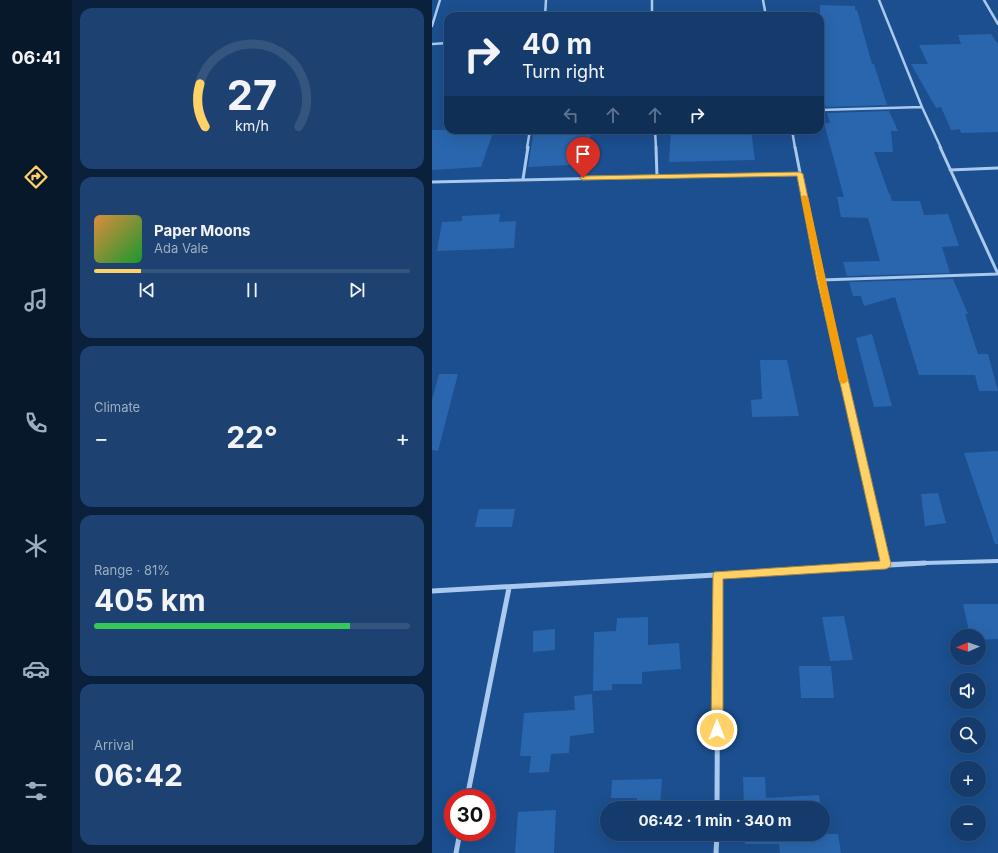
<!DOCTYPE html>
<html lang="en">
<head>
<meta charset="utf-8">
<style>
  :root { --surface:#143b6b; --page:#1d4271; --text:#f1f3f6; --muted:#9dadc1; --line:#33557e; --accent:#ffd166 }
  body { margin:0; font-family:Inter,sans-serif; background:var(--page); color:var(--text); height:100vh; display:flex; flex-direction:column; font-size:15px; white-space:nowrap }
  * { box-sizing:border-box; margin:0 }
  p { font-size:13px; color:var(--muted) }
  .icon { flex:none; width:22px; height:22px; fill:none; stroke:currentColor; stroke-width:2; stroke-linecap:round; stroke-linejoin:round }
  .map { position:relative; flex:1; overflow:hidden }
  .details { display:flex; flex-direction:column; gap:8px; padding:8px; background:#0b203b; width:360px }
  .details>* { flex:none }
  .hud { position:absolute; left:12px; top:12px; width:380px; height:122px; border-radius:12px; box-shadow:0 4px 16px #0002,0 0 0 1px var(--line); background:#143b6b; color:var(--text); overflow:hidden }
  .needle { width:26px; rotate:268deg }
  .controls { position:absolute; left:518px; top:629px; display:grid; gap:8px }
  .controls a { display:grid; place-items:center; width:36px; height:36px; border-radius:50%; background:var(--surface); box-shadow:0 4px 16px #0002,0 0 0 1px var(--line); font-size:20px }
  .speed { position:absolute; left:12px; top:789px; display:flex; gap:8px; font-size:20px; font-weight:700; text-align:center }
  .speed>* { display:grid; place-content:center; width:52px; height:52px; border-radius:50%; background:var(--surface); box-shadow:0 4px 16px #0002,0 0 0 1px var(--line); line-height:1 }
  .speed .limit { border:6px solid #d22; background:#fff; color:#111 }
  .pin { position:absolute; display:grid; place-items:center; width:34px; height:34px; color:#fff; margin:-41px -17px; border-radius:50% 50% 50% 0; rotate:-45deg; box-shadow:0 0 4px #0007 }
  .pin .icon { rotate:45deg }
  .me { position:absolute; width:44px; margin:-22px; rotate:0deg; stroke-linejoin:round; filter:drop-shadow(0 0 3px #0008) }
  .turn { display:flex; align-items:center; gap:14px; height:84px; padding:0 12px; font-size:18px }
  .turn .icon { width:52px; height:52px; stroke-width:2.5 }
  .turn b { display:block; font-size:28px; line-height:34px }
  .lanes { display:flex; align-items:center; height:38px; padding:0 12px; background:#0003; justify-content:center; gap:20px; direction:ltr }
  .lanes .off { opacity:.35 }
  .big { font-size:30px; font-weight:700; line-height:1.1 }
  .details .widget { flex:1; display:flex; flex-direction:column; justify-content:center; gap:6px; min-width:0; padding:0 14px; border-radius:12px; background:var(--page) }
  .details .dial { align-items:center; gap:0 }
  .dial svg { height:104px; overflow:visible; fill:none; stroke:var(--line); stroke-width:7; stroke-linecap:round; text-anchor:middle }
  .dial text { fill:var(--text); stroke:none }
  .song { display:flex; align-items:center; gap:12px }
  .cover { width:48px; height:48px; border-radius:6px; background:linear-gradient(135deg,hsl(30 70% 55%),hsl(130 70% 35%)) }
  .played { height:4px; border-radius:2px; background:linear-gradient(90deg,var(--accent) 15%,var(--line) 15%) }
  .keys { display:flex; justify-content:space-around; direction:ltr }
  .heat { display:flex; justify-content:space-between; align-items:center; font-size:22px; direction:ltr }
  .charge { height:6px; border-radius:3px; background:linear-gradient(90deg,#34c759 81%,var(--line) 0) }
  .trip { position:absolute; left:168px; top:801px; width:230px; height:40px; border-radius:20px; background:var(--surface); box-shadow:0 4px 16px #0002,0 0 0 1px var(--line); font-weight:700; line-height:40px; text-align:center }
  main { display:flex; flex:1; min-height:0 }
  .tab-bar { display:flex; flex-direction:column; width:72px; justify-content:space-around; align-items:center; background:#08182b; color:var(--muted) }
  .tab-bar .icon { width:28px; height:28px }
  .tab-bar .current { color:var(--accent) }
  .tab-bar b { font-size:18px; color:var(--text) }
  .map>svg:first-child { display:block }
  .building { fill:#2a66ad }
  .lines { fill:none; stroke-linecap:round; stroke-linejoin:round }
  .minor-far3 { stroke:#a9c9ee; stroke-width:2.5 }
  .minor-far2 { stroke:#a9c9ee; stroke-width:3 }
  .minor-far1 { stroke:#a9c9ee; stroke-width:4 }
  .minor { stroke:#a9c9ee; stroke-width:5 }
  .route { fill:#ffd166; stroke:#a68842 }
  .slow { fill:#f59e0b }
</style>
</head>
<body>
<main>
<nav class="tab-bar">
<b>06:41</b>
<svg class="icon current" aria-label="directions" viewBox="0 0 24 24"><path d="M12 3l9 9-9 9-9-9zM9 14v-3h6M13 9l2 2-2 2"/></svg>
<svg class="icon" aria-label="music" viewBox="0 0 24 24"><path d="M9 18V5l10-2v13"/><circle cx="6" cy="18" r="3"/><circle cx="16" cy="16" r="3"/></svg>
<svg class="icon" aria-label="phone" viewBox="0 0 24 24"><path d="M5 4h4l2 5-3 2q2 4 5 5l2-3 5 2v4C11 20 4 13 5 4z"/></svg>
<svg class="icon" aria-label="climate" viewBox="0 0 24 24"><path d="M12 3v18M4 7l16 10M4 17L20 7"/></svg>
<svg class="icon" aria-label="car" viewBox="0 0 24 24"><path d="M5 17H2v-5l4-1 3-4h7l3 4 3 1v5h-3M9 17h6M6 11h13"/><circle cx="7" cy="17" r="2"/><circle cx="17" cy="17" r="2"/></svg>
<svg class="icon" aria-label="filters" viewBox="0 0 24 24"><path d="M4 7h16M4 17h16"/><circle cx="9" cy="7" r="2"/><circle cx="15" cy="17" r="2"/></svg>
</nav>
<section class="details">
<div class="widget dial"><svg viewBox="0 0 100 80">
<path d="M14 69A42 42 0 1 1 86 69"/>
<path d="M14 69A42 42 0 0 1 10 36" stroke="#ffd166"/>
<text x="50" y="56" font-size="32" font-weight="700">27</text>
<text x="50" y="72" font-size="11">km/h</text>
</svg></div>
<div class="widget">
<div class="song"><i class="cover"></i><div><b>Paper Moons</b><p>Ada Vale</p></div></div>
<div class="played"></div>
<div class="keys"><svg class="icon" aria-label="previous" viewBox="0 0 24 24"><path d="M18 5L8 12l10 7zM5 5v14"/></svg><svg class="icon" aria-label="pause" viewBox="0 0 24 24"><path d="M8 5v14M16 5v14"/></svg><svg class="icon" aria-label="next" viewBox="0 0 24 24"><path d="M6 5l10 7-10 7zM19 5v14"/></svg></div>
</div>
<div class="widget"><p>Climate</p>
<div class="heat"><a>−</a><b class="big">22°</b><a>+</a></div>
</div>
<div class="widget"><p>Range · 81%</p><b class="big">405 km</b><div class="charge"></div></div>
<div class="widget"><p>Arrival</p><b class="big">06:42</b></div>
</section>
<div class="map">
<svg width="566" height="853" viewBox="0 0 566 853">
  <rect width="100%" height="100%" fill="#1b4f8f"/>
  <path class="building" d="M388,5L423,6V10H425L440,64H442L455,105L394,107L388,87Z
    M559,34L566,44V132L529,133L528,129L519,130L509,107L504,108L479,64H496L487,45L529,44L526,35Z
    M457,111L466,131H459L461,152H442L457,194H458L460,201H488L492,215L516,214L527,246L510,247L518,273L415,276L411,262L448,261L436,218L409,217L405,197H412L392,123H398L395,113Z
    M0,130H62L49,167L0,170Z
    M102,130H159L157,164L96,167Z
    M239,130H319L323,160L237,162Z
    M68,214L67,222L84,221L82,248L5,251L10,222L30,221V216Z
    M521,279L536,314H533L546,354H556L566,391H547L543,375H487L463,297L432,306L429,296H421L417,282Z
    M440,334L460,406L442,407L424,338Z
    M328,360H355L367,416L320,417L319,400L330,399Z
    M7,374H26L6,451L0,450V400Z
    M566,451V544H563L532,453Z
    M506,493L514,523L493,526L489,494Z
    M47,509H83L80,527H43Z
    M531,604H566V639L547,640V636H538Z
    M412,616L421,660L398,661L390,617Z
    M216,617V645L247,643L249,669L210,672V684H180V690L161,691L162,632L184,631L185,618Z
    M123,629V650L101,652V631Z
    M367,666H399L402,698H369Z
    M160,694L162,733L138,736L137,753L119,754L117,772L97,773L99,756H88L92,713L143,710L142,696Z
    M311,777H333L334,798L387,795L389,808H312Z
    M230,779L228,808H205V798H179L180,780Z
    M124,810L122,853H83L86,812Z
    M391,821L393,834H406L409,853H348L347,844H313L312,834H391Z"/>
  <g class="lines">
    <path class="minor-far3" d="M220,0V16
      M331,0L334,16
      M447,0L490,107L509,148
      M552,0L566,24
      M113,16L114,0
      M0,26L8,0
      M0,44L16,43
      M388,110L490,107
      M223,130L224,148
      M360,130L363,148
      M95,148L98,130"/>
    <path class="minor-far2" d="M224,147L225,177
      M363,147L389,280L401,333
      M508,147L566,274
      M518,170L566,168
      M91,179L96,147
      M0,182L368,174
      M389,280L566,274"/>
    <path class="minor-far1" d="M401,332L454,564
      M456,564L566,561"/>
    <path class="minor" d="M0,591L493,563
      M35,798L77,588
      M285,808L286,575
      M24,853L28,832
      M284,853L285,834"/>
  </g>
  <path class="route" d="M368,172L371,174L393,280L459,564L458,567L454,569L291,579V730L289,734L285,736L281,734L279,730L281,575L282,572L448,561L385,280L365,176L151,180L147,178L151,176Z"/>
  <path class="slow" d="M372,195L376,197L416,381L411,384L407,381L369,197Z"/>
</svg>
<div class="controls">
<a><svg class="needle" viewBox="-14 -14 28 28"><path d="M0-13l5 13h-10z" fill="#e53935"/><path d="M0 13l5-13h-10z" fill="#9dadc1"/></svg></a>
<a><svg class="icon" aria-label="sound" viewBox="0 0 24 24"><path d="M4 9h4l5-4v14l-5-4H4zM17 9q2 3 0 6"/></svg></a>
<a><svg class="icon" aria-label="search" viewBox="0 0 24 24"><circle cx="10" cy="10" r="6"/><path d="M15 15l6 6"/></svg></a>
<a>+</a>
<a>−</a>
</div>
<div class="speed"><div class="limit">30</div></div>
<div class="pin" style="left:151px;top:178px;background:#d93025"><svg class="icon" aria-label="arrive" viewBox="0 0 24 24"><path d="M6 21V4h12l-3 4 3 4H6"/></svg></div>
<svg class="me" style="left:285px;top:730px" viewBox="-20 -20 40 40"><circle r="17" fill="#ffd166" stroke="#fff" stroke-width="3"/><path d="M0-11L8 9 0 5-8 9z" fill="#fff"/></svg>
<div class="trip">06:42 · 1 min · 340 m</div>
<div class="hud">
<div class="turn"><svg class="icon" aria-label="right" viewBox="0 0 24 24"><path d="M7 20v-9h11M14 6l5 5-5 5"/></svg><div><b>40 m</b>Turn right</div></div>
<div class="lanes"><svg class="icon off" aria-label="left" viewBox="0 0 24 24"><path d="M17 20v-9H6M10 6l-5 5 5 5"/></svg><svg class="icon off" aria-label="ahead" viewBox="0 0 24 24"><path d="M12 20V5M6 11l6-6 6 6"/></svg><svg class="icon off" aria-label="ahead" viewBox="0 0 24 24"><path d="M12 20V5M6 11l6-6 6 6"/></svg><svg class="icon" aria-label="right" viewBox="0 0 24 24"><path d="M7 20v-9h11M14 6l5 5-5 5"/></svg></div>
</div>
</div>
</main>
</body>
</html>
